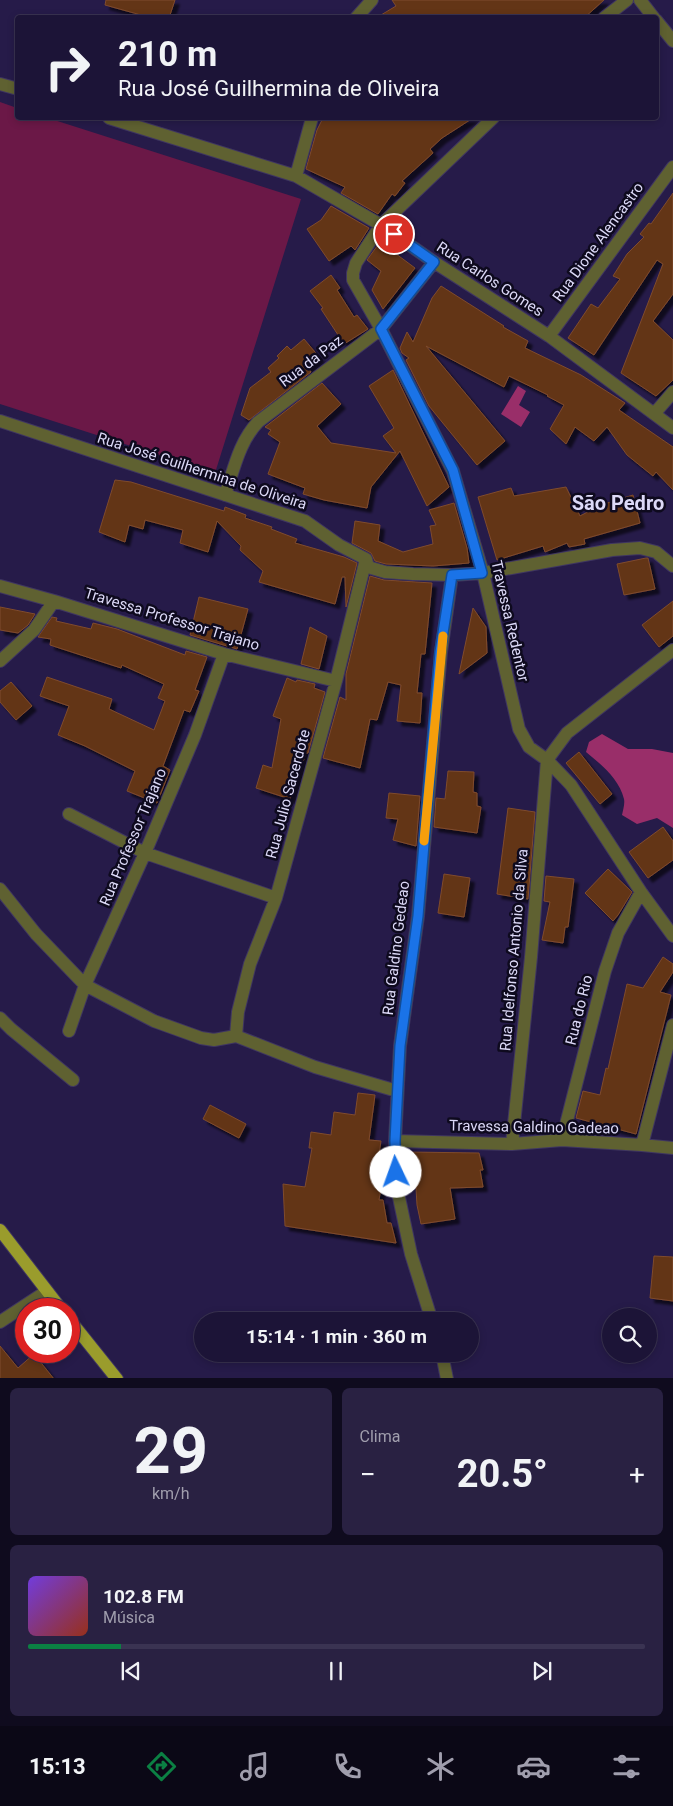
<!DOCTYPE html>
<html lang="pt">
<head>
<meta charset="utf-8">
<style>
  :root { --surface:#1c1437; --page:#292142; --text:#f1f3f6; --muted:#a09ead; --line:#3a3352; --accent:#0b8043 }
  body { margin:0; font-family:Roboto,sans-serif; background:var(--page); color:var(--text); height:100vh; display:flex; flex-direction:column; font-size:19px; white-space:nowrap }
  * { box-sizing:border-box; margin:0 }
  p { font-size:16px; color:var(--muted) }
  .icon { flex:none; width:28px; height:28px; fill:none; stroke:currentColor; stroke-width:2; stroke-linecap:round; stroke-linejoin:round }
  .map { position:relative; height:1378px; overflow:hidden }
  .details { display:flex; flex-direction:column; gap:10px; padding:10px; background:#0f0b1e; flex:1 }
  .details>* { flex:none }
  .banner { position:absolute; left:15px; top:15px; width:644px; height:105px; border-radius:5px; box-shadow:0 2px 8px #0003,0 0 0 1px var(--line); background:#1c1437; color:var(--text); overflow:hidden }
  .fabs { position:absolute; left:602px; top:1308px; display:grid; gap:10px }
  .fabs a { display:grid; place-items:center; width:55px; height:55px; border-radius:50%; background:var(--surface); box-shadow:0 2px 8px #0003,0 0 0 1px var(--line); font-size:25px }
  .speed { position:absolute; left:15px; top:1298px; display:flex; gap:10px; font-size:25px; font-weight:700; text-align:center }
  .speed>* { display:grid; place-content:center; width:65px; height:65px; border-radius:50%; background:var(--surface); box-shadow:0 2px 8px #0003,0 0 0 1px var(--line); line-height:1 }
  .speed .limit { border:8px solid #d22; background:#fff; color:#111 }
  .pin { position:absolute; display:grid; place-items:center; width:42px; height:42px; color:#fff; margin:-21px; border:2px solid #fff; border-radius:50%; box-shadow:0 1px 5px #0007 }
  .me { position:absolute; width:55px; margin:-28px; rotate:357deg; stroke-linejoin:round; filter:drop-shadow(0 0 4px #0008) }
  .turn { display:flex; align-items:center; gap:18px; height:105px; padding:0 20px; font-size:22px }
  .turn .icon { width:65px; height:65px; stroke-width:2.5 }
  .turn b { display:block; font-size:35px; line-height:42px }
  .big { font-size:38px; font-weight:700; line-height:1.1 }
  .details .card { flex:1; display:flex; flex-direction:column; justify-content:center; gap:8px; min-width:0; padding:0 18px; border-radius:8px; background:var(--page) }
  .details .dial { align-items:center; gap:0 }
  .dial b { font-size:65px; line-height:1 }
  .song { display:flex; align-items:center; gap:15px }
  .cover { width:60px; height:60px; border-radius:8px; background:linear-gradient(135deg,hsl(260 70% 55%),hsl(10 70% 35%)) }
  .played { height:5px; border-radius:2px; background:linear-gradient(90deg,var(--accent) 15%,var(--line) 15%) }
  .keys { display:flex; justify-content:space-around; direction:ltr }
  .heat { display:flex; justify-content:space-between; align-items:center; font-size:28px; direction:ltr }
  .details .tiles { flex:1; display:grid; gap:10px; grid-template-columns:1fr 1fr }
  .card:last-child { grid-column:span 2 }
  .trip { position:absolute; left:194px; top:1312px; width:285px; height:50px; border-radius:25px; background:var(--surface); box-shadow:0 2px 8px #0003,0 0 0 1px var(--line); font-weight:700; line-height:50px; text-align:center }
  .tab-bar { display:flex; height:80px; justify-content:space-around; align-items:center; background:#0b0816; color:var(--muted) }
  .tab-bar .icon { width:35px; height:35px }
  .tab-bar .on { color:var(--accent) }
  .tab-bar b { font-size:22px; color:var(--text) }
  .map>svg:first-child { display:block }
  .green { fill:#6b1847 }
  .forest { fill:#992e69 }
  .building { fill:#643414; stroke:#7f4b2d; filter:url(#shadow) }
  .lines { fill:none; stroke-linecap:round; stroke-linejoin:round }
  .minor-casing { stroke:#3f3661; stroke-width:14 }
  .major-casing { stroke:#3f3661; stroke-width:14 }
  .minor { stroke:#5f6131; stroke-width:12 }
  .major { stroke:#9a9c2c; stroke-width:12 }
  .route-casing { stroke:#114b97; stroke-width:12 }
  .route { stroke:#1a73e8; stroke-width:9 }
  .slow { stroke:#f59e0b; stroke-width:9 }
  .labels { text-anchor:middle; dominant-baseline:central; stroke-width:5; stroke-linejoin:round; paint-order:stroke }
  .street-label { font-size:15px; fill:#dcd9f7; stroke:#0e0a1e }
  .district-label { font-size:20px; font-weight:bold; fill:#dcd9f7; stroke:#0e0a1e }
</style>
</head>
<body>
<div class="map">
<svg width="673" height="1379" viewBox="0 0 673 1379">
  <defs>
    <filter id="shadow"><feDropShadow dx="4.5" dy="4.5" stdDeviation="1" flood-color="#0009"/></filter>
  </defs>
  <rect width="100%" height="100%" fill="#261b49"/>
  <path class="green" d="M0,102L17,108L18,118H48L301,199L215,473L0,404Z"/>
  <path class="forest" d="M518,386L526,391L519,405L530,412L521,427L501,414Z
    M602,734L628,749H652L673,753V828L657,818L637,824L622,815C623,810 625,804 624,799C619,779 602,765 586,752L589,742Z"/>
  <path class="building" d="M106,0H175L169,18H152L105,5Z
    M392,0H604L584,18H376L396,6Z
    M323,118H473L442,138L430,149L433,153L402,181L405,183L395,196L392,194L378,214L341,193L345,187L306,169L317,130Z
    M673,193V294L653,321L673,340V380L656,396L621,373L663,264L657,260L594,355L568,338L591,304L598,308L620,279L613,276L627,254L644,237L640,234L649,223L651,224Z
    M331,206L369,228L355,250L351,246L329,261L307,229L321,220Z
    M380,242L415,268L383,309L372,290L381,271L367,260Z
    M331,275L340,288L337,290L354,317L357,315L368,329L344,344L321,309L323,308L310,291Z
    M441,286L504,326L503,327L528,341L525,348L581,375L625,403L619,410L673,447V490L656,472L653,476L627,455L607,427L594,441L575,427L566,444L550,429L564,405L547,396L548,395L509,376L504,387L426,346L505,441L477,465L429,406L406,360L409,358L402,353L400,348L407,332L413,342L432,298Z
    M304,339L320,358L308,368L311,372L249,420L241,415L250,388L271,372L268,368L279,358L277,356L287,346L291,350Z
    M393,370L449,487L427,506L400,451L371,487L367,508L324,500L303,494L305,488L268,474L280,442L268,434L271,430L265,427L322,383L341,404L317,426L331,443L396,453L383,436L394,428L369,386Z
    M115,480L131,482L224,511L225,507L246,515L245,518L272,527L271,529L297,539L295,543L344,557L357,563L346,607L345,577H342L335,604L259,582L263,571L240,550L241,546L217,521L208,552L180,543L183,530L145,520L143,529L129,525L125,542L99,532Z
    M566,487L580,516L601,505L633,495L640,523L584,539L585,544L569,547L567,543L545,552L543,546L497,560L478,497L511,488L514,496Z
    M454,503L467,548L469,563L433,566L386,564L375,561L371,553L352,543L355,521L380,525L378,541L403,552L433,544L430,526L436,525L429,510Z
    M646,558H648L655,589L624,595L617,564Z
    M370,576L384,580L432,583L425,654H421L417,693H422L420,723L397,721L401,685L388,682L377,720L370,719L360,768L323,758L340,697L346,700V674Z
    M199,597L248,609L237,649L190,635Z
    M673,601V636L659,647L642,625Z
    M0,607L35,614L28,625L18,633L0,630Z
    M473,608L486,627L487,653L459,674Z
    M52,617L57,618L56,621L91,629L93,623L117,629L185,655L186,651L207,657L195,690L199,691L190,712L184,710L163,766L170,770L157,803L127,791L135,771L85,746L58,735L69,706L40,696L47,677L112,699L109,709L154,730L165,701L158,698L164,684L122,665L121,668L50,645L51,639L38,637Z
    M310,627L327,636L319,669L301,664Z
    M287,678L296,682L297,680L315,684L314,688L325,692L308,753H306L290,799L256,788L263,765L272,768L281,719L273,716Z
    M11,682L32,706L16,720L0,702V691Z
    M579,752L612,794L600,804L566,763Z
    M448,771L474,772L473,792L477,793V806L481,807L477,833L434,827L436,798L445,799Z
    M389,793L420,796L416,846L393,840L398,819L386,818Z
    M508,808L535,812L528,899L497,894Z
    M663,827L673,841V860L648,878L629,852Z
    M608,869L632,892L618,915L613,921L585,893Z
    M444,874L470,878L464,917L438,913Z
    M546,876L574,879L568,927H565L563,943L542,940L550,902L544,901Z
    M663,957L673,964V972L660,992L671,995L636,1134L576,1118L583,1091L600,1095L606,1068L608,1069L627,984L643,988Z
    M358,1093L375,1095L369,1140L381,1141L377,1167L384,1168L379,1200H383L387,1223H391L396,1243L285,1226L283,1184L305,1187L312,1148H309L311,1132L331,1135L334,1112L355,1115Z
    M210,1105L246,1124L239,1138L203,1119Z
    M409,1152L479,1153L483,1170H480L483,1187L450,1188L455,1219L421,1224L417,1205L416,1188L411,1169Z
    M654,1256L673,1257V1301L650,1298Z
    M0,1346L18,1368L34,1354L54,1379H0Z"/>
  <g class="lines">
    <defs>
      <path id="minor" d="M640,0L654,18
        M356,18L372,0
        M604,18L627,0
        M656,20L673,41
        M0,84L18,89
        M109,118L296,176L381,225L434,262L549,336L673,428
        M493,118L381,225L356,263L353,273V280L381,329L453,471L483,573L519,729L529,747L547,760L571,785L641,892L673,936
        M296,176L312,118
        M549,336L673,167
        M654,414L673,392
        M0,421L305,521L339,545L366,559L368,567L385,572L413,574L452,575L483,573L612,550L640,548L656,552L673,566
        M225,495C234,469 239,442 258,422L381,329L434,262
        M0,586L54,601L224,654L336,681
        M0,661L34,630L54,601
        M69,814L145,853L276,898
        M0,889L36,934L85,985L154,1021L201,1038L214,1040L236,1036L315,1067L397,1091
        M0,1018L11,1029L73,1080
        M69,1031L85,985L145,853L195,735L224,654
        M236,1036L238,1012L250,964L276,898L336,681L366,559
        M562,1140L605,971L618,933L641,892
        M395,1141L512,1144L562,1140L642,1145L673,1148
        M512,1144L531,957L547,760L567,733L673,650
        M642,1145L673,1025
        M432,1321L411,1254L397,1188L395,1141L400,1046L418,916L441,652L452,575
        M0,1322L47,1291
        M442,1354L447,1379"/>
      <path id="major" d="M0,1230L61,1309
        M69,1319L117,1379"/>
    </defs>
    <use href="#minor" class="minor-casing"/>
    <use href="#major" class="major-casing"/>
    <use href="#minor" class="minor"/>
    <use href="#major" class="major"/>
  </g>
  <g class="lines">
    <defs>
      <path id="route" d="M394,234L434,262L381,329L453,470L482,573L452,575L440,652L418,916L400,1046L395,1141L396,1172"/>
    </defs>
    <use href="#route" class="route-casing"/>
    <use href="#route" class="route"/>
    <path class="slow" d="M424,841L443,636"/>
  </g>
  <g class="labels">
    <g class="street-label">
      <text transform="translate(598 242) rotate(-54)">Rua Dione Alencastro</text>
      <text transform="translate(490 279) rotate(33)">Rua Carlos Gomes</text>
      <text transform="translate(311 361) rotate(-37)">Rua da Paz</text>
      <text transform="translate(202 471) rotate(18)">Rua José Guilhermina de Oliveira</text>
      <text transform="translate(172 619) rotate(17)">Travessa Professor Trajano</text>
      <text transform="translate(510 621) rotate(77)">Travessa Redentor</text>
      <text transform="translate(288 794) rotate(-75)">Rua Julio Sacerdote</text>
      <text transform="translate(133 837) rotate(-67)">Rua Professor Trajano</text>
      <text transform="translate(396 948) rotate(-83)">Rua Galdino Gedeao</text>
      <text transform="translate(514 950) rotate(-85)">Rua Idelfonso Antonio da Silva</text>
      <text transform="translate(579 1010) rotate(-76)">Rua do Rio</text>
      <text transform="translate(534 1127) rotate(1)">Travessa Galdino Gadeao</text>
    </g>
    <g class="district-label">
      <text x="618" y="503">São Pedro</text>
    </g>
  </g>
</svg>
<div class="fabs">
<a><svg class="icon" aria-label="search" viewBox="0 0 24 24"><circle cx="10" cy="10" r="6"/><path d="M15 15l6 6"/></svg></a>
</div>
<div class="speed"><div class="limit">30</div></div>
<div class="pin" style="left:394px;top:234px;background:#d93025"><svg class="icon" aria-label="arrive" viewBox="0 0 24 24"><path d="M6 21V4h12l-3 4 3 4H6"/></svg></div>
<svg class="me" style="left:396px;top:1172px" viewBox="-20 -20 40 40"><circle r="19" fill="#fff"/><path d="M0-13L10 11 0 6-10 11z" fill="#1a73e8"/></svg>
<div class="trip">15:14 · 1 min · 360 m</div>
<div class="banner">
<div class="turn"><svg class="icon" aria-label="right" viewBox="0 0 24 24"><path d="M7 20v-9h11M14 6l5 5-5 5"/></svg><div><b>210 m</b>Rua José Guilhermina de Oliveira</div></div>
</div>
</div>
<section class="details">
<div class="tiles">
<div class="card dial"><b>29</b><p>km/h</p></div>
<div class="card"><p>Clima</p>
<div class="heat"><a>−</a><b class="big">20.5°</b><a>+</a></div>
</div>
<div class="card">
<div class="song"><i class="cover"></i><div><b>102.8 FM</b><p>Música</p></div></div>
<div class="played"></div>
<div class="keys"><svg class="icon" aria-label="previous" viewBox="0 0 24 24"><path d="M18 5L8 12l10 7zM5 5v14"/></svg><svg class="icon" aria-label="pause" viewBox="0 0 24 24"><path d="M8 5v14M16 5v14"/></svg><svg class="icon" aria-label="next" viewBox="0 0 24 24"><path d="M6 5l10 7-10 7zM19 5v14"/></svg></div>
</div>
</div>
</section>
<nav class="tab-bar">
<b>15:13</b>
<svg class="icon on" aria-label="directions" viewBox="0 0 24 24"><path d="M12 3l9 9-9 9-9-9zM9 14v-3h6M13 9l2 2-2 2"/></svg>
<svg class="icon" aria-label="music" viewBox="0 0 24 24"><path d="M9 18V5l10-2v13"/><circle cx="6" cy="18" r="3"/><circle cx="16" cy="16" r="3"/></svg>
<svg class="icon" aria-label="phone" viewBox="0 0 24 24"><path d="M5 4h4l2 5-3 2q2 4 5 5l2-3 5 2v4C11 20 4 13 5 4z"/></svg>
<svg class="icon" aria-label="climate" viewBox="0 0 24 24"><path d="M12 3v18M4 7l16 10M4 17L20 7"/></svg>
<svg class="icon" aria-label="car" viewBox="0 0 24 24"><path d="M5 17H2v-5l4-1 3-4h7l3 4 3 1v5h-3M9 17h6M6 11h13"/><circle cx="7" cy="17" r="2"/><circle cx="17" cy="17" r="2"/></svg>
<svg class="icon" aria-label="filters" viewBox="0 0 24 24"><path d="M4 7h16M4 17h16"/><circle cx="9" cy="7" r="2"/><circle cx="15" cy="17" r="2"/></svg>
</nav>
</body>
</html>
